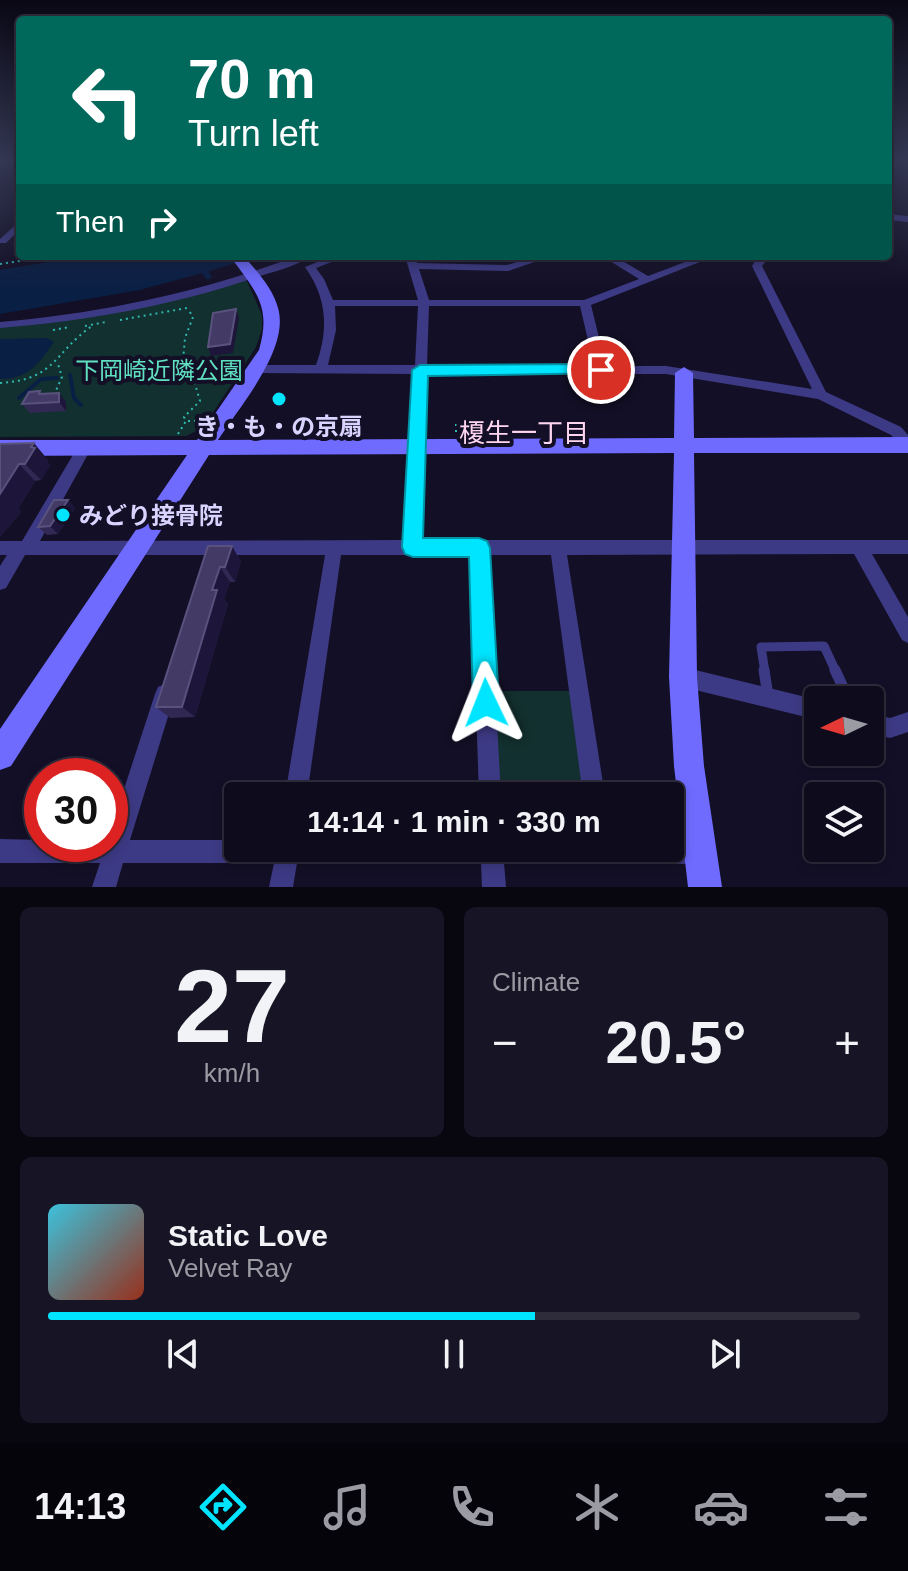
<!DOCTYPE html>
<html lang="en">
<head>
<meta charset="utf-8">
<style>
  :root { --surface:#0e0b1c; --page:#171425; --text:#f1f3f6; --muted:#9b9ba3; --line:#2e2b3b; --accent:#00e5ff }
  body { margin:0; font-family:Arial,"Noto Sans JP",sans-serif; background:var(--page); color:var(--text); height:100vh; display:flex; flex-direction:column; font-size:30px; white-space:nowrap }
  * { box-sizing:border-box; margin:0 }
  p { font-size:26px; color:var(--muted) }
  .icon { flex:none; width:44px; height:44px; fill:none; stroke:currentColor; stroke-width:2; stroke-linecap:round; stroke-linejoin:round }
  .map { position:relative; height:887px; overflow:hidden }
  .panel { display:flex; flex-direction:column; gap:20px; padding:20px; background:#08060f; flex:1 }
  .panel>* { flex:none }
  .hud { position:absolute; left:16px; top:16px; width:876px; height:244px; border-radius:8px; box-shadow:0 4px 12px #0003,0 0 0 2px var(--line); background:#00695c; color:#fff; overflow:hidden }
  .needle { width:52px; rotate:265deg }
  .buttons { position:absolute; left:804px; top:686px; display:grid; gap:16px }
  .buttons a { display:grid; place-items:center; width:80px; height:80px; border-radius:8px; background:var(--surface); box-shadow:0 4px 12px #0003,0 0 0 2px var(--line); font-size:40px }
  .speed { position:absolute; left:24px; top:758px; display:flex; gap:16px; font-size:40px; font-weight:700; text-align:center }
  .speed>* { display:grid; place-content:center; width:104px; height:104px; border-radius:50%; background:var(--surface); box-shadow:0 4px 12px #0003,0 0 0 2px var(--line); line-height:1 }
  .speed .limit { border:12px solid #d22; background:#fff; color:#111 }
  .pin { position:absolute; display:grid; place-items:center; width:68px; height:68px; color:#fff; margin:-34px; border:4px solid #fff; border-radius:50%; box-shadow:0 2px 8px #0007 }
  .me { position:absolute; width:88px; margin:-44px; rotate:358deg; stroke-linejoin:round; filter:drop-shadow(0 0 6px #0008) }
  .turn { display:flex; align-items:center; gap:28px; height:168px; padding:0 40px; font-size:36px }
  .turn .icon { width:104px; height:104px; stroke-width:2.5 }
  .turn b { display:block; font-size:56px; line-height:68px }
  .then { display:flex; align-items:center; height:76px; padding:0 40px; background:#0003; gap:16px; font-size:30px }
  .big { font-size:60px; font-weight:800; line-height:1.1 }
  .panel .tile { flex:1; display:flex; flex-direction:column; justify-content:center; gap:12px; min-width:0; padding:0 28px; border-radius:12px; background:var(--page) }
  .panel .dial { align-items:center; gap:0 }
  .dial b { font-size:104px; line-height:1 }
  .song { display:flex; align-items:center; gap:24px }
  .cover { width:96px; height:96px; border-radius:12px; background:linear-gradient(135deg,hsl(190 70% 55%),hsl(10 70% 35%)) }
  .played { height:8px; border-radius:4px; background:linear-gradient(90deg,var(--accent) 60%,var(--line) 60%) }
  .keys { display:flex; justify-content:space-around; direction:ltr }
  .heat { display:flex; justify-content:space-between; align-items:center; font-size:44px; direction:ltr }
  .panel .tiles { flex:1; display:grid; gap:20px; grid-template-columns:1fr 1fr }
  .tile:last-child { grid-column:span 2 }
  .trip { position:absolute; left:224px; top:782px; width:460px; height:80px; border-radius:8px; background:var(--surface); box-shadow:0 4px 12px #0003,0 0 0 2px var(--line); font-weight:800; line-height:80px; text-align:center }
  .menu { display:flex; height:128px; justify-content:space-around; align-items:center; background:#06040b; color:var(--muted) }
  .menu .icon { width:56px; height:56px }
  .menu .selected { color:var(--accent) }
  .menu b { font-size:36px; color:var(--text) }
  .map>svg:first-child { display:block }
  .green { fill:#12302f }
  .water { fill:#0a1f44 }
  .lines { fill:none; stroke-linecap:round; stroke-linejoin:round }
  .stream { stroke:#0a1f44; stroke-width:4 }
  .path { stroke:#2fb8b0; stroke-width:2; stroke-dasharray:2 4; stroke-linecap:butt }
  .lane-far1 { stroke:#3d3a85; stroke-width:9 }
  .lane { stroke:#3d3a85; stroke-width:11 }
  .street { fill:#3d3a85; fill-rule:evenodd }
  .secondary { fill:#6f6bff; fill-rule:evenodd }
  .wall { fill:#312854 }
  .shaded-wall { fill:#1d163a }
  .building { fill:#433a66; stroke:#5a527e; stroke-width:2 }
  .route { fill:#00e5ff; stroke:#0095a6; stroke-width:2 }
  .poi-dot { fill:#00e5ff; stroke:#130f26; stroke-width:3 }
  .labels { text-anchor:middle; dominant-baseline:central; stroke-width:8; stroke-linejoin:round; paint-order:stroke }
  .park-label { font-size:24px; fill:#5fe0c0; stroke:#130f26 }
  .poi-label { font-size:24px; font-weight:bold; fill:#d9d4ff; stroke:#130f26 }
  .neighbourhood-label { font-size:26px; fill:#ffd6f0; stroke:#130f26 }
</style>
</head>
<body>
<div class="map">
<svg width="908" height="887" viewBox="0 0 908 887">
  <rect width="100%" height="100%" fill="#130f26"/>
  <path class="green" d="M240,281H247L262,315V329L256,347L203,428L186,436L0,437V327L103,315Z
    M494,691H571L585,796H500Z"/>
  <path class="water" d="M85,256H259L209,271L212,278L207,280L202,273L140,290L0,314V270Z
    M47,338L54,342C39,363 28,380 0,379V339Z"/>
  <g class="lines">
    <path class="stream" d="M70,375L74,398L81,405
      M19,398L41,379L57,378"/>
    <path class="path" d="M0,163L20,162
      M0,264L54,256
      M120,320L187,308
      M85,326L106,322
      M53,330L70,327
      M0,383C56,380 54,352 92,326
      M54,395L62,377L58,364
      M188,421H201
      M456,424V434
      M178,434L186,421L184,417L200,401L195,384L182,371L185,338L193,317L188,309"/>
    <path class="lane-far1" d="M765,672L761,647L824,646L836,672"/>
    <path class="lane" d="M764,670L768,696
      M835,670L849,700"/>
    <path class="street" d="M888,214L908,216V222L888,220Z
      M20,221V229L6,243H0V239Z
      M297,256H311C295,267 272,272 254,278C171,306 86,321 0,328V322C103,313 201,292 297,256Z
      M332,256H347L316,268L324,279L333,300H418L405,256H415L417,263L507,265L537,256H552L508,271L419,269L429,300H584L639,279L602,256H614L648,276L701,256H715L591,305L606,366H666L812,389L752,266L757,258L783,256L765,262L762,266L826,392L901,427L908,435V449L903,448L891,435L818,399L666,374H427L421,540H908V554H872L908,617V643L902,640L854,554L567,555L605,796H583L551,555H488L501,796H479L471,555H341L307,796H285L325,555H25L6,588L0,590V566L7,555H0V541H22L80,443H90L92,447L40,541L405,540L415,374L254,373L248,369L254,365H316C329,329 327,298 305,267ZM335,306H418L415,365H328L336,330ZM429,306H580L594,366L427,365Z
      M683,667L818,700V720L683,687L676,684L673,677L676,670Z
      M165,684L172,687L175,694L130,840H238V848H670V840H700L708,844L712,852L708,860L700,864L504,863L506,887H482L481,863H297L293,887H269L274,863H123L116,887H92L100,863H0V839L42,840V844H110V832L155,694L158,687Z
      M908,712V732L890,738L870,733V713L890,718Z"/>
    <path class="secondary" d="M230,256H244C257,272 273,288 278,308C290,349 240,406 218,440L674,438L675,373L684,367L693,373L694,438L908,437V453H694L697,677L704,766L722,887H688L674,766L669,677L674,453L209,455L11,766L0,770V729L187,455L0,456V440H197L259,350C272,305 255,291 230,256Z"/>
  </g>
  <path class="wall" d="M42,394L66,402V411L30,413L22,404Z
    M0,444L48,460L47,462L50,465L41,480L35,481L18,509L21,512L0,537Z
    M68,500L75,508L58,534L47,535L38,527Z
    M208,546H232L241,562L235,582H230L224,599L228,604L195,717L170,718L156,707Z"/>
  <path class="shaded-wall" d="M236,309L239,318L233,353L211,356L208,347Z
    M59,393L66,402V411L59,402Z
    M34,443L48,460L47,462L50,465L41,480L25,464Z
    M19,464L35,481L18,509L21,512L0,537V494Z
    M68,500L75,508L58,534L50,526Z
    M232,546L241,562L235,582L225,567Z
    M220,567L230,582L224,599L228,604L195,717L182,707L212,590Z"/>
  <path class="building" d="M236,309L230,344L208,347L213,313Z
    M40,391L39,394L59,393V402L22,404L29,392Z
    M34,443L31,447L35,448L25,464H19L0,494V444Z
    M54,500H68L50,526L38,527Z
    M208,546H232L225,567H220L212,590H217L182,707H156Z"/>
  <linearGradient id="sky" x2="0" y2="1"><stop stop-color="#0a0815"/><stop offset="0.56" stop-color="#333752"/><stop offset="1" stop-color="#333752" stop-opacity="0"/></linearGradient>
  <rect width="908" height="287" fill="url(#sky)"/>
  <path class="route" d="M601,364L609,370L607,373L428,376L423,538H479L487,541L490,548L499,703L495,712L486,716L477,712L473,703L469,557H413L405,554L402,547L412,370L420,365Z"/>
  <g class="poi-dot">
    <circle cx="279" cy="399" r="8"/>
    <circle cx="63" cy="515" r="8"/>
  </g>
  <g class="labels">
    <g class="park-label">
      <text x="159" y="370">下岡崎近隣公園</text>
    </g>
    <g class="poi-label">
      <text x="279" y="426">き・も・の京扇</text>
      <text x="79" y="515" text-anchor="start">みどり接骨院</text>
    </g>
    <g class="neighbourhood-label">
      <text x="524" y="433">榎生一丁目</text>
    </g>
  </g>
</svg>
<div class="buttons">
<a><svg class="needle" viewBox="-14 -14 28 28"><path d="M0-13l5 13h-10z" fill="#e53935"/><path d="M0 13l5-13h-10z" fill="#9b9ba3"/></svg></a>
<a><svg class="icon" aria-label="layers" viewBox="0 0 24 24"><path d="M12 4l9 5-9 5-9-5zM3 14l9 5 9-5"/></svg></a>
</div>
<div class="speed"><div class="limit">30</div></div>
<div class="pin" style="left:601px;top:370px;background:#d93025"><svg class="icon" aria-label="arrive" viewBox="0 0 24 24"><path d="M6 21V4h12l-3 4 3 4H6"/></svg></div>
<svg class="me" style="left:486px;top:703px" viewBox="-20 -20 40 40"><path d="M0-17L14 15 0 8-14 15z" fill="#00e5ff" stroke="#fff" stroke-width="4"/></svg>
<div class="trip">14:14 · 1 min · 330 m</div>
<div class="hud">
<div class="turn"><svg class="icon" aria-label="left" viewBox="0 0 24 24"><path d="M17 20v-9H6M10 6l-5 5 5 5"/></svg><div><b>70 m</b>Turn left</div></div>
<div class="then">Then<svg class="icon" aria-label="right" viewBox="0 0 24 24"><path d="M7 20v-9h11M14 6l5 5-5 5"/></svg></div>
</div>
</div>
<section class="panel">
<div class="tiles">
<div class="tile dial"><b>27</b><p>km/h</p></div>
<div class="tile"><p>Climate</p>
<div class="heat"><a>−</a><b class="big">20.5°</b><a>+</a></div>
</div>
<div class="tile">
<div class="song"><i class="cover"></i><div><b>Static Love</b><p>Velvet Ray</p></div></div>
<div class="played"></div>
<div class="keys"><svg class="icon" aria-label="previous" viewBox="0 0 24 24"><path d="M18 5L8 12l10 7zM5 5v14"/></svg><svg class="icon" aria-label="pause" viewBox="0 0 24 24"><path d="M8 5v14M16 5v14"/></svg><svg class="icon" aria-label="next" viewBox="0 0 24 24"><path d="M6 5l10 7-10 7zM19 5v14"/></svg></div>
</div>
</div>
</section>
<nav class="menu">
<b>14:13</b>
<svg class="icon selected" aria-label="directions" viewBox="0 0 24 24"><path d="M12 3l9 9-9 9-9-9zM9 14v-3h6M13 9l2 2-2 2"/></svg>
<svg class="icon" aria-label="music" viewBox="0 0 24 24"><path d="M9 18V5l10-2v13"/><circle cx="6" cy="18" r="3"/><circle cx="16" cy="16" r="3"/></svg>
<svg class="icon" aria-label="phone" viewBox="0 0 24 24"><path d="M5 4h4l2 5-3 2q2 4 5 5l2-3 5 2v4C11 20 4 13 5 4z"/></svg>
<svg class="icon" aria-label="climate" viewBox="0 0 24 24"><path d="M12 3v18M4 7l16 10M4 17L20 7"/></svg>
<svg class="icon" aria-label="car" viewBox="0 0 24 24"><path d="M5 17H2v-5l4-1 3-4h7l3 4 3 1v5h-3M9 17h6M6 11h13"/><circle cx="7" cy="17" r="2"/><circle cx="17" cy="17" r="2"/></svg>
<svg class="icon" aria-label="filters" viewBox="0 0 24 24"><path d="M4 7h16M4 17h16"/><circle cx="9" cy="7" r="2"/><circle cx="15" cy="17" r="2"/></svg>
</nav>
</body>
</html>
